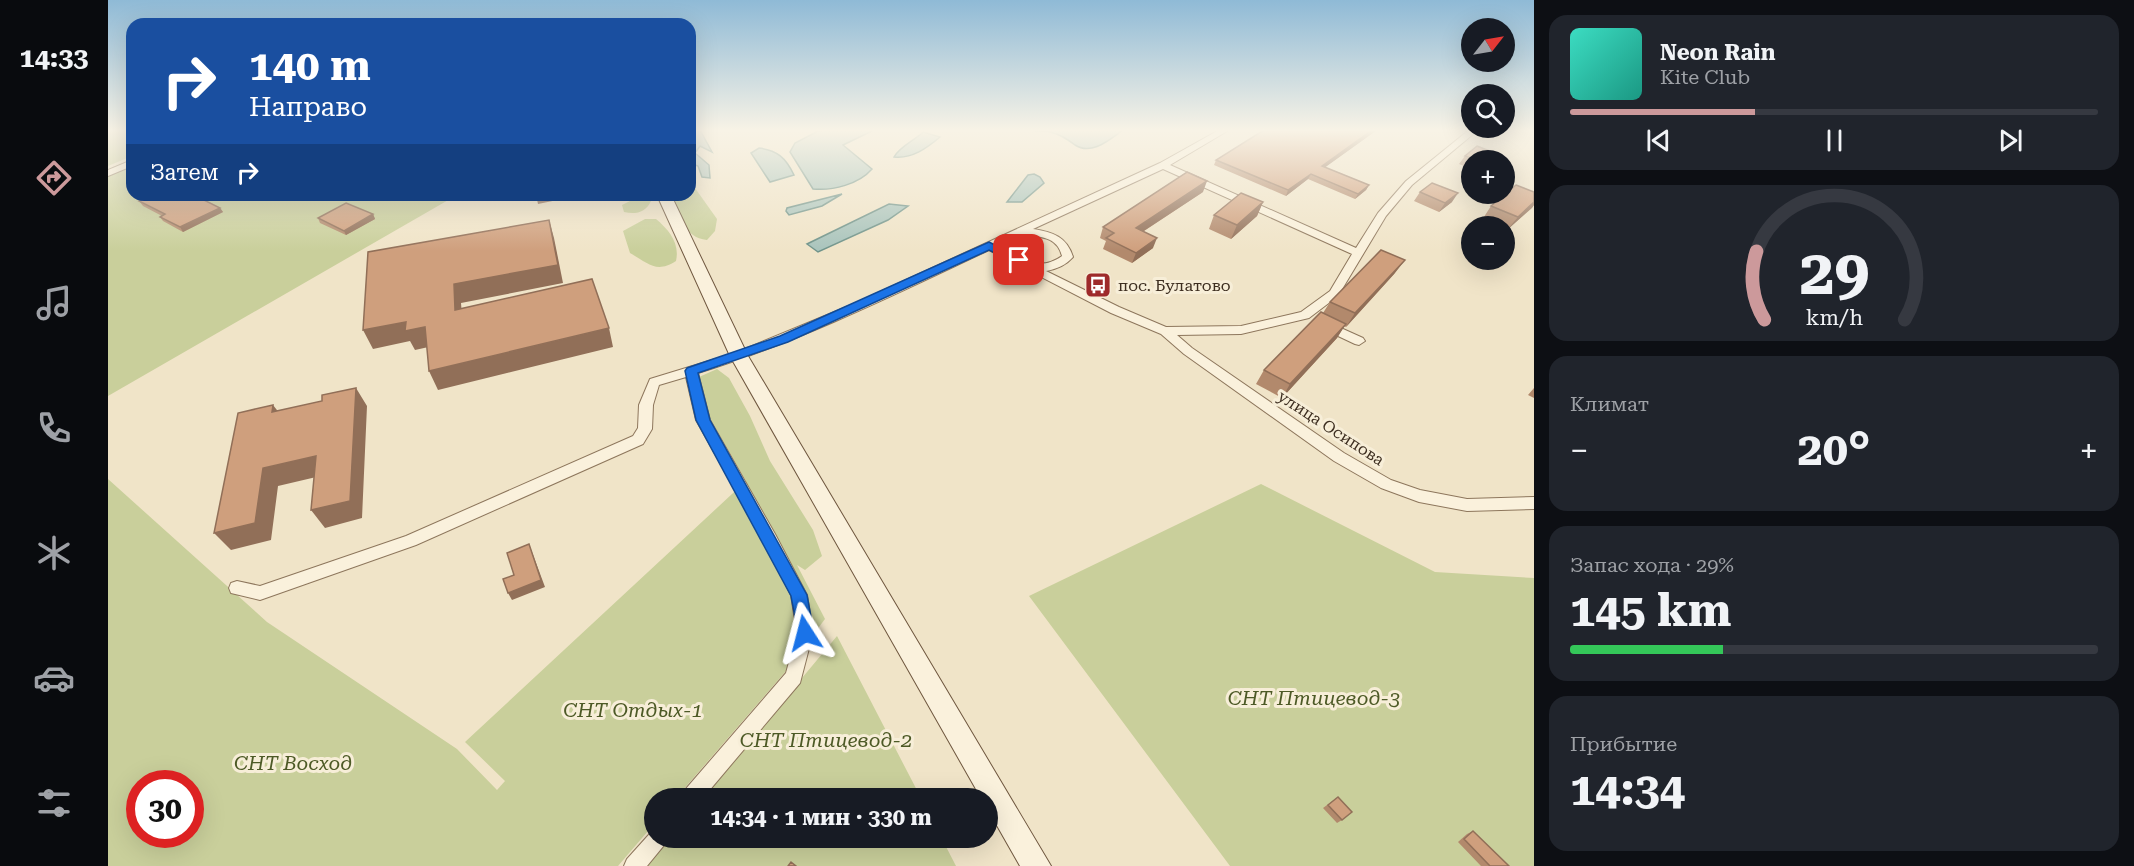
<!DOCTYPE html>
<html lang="ru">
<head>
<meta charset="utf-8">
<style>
  :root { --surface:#171b24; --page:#20242c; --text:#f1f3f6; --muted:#9ea1a6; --line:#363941; --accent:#cc999b }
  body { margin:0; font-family:"Roboto Serif",serif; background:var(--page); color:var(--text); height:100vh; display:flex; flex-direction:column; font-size:22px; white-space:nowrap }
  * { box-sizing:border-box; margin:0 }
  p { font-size:20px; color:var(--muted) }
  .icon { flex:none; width:33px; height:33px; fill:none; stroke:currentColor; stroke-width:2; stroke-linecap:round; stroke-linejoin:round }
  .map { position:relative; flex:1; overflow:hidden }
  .drawer { display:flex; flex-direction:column; gap:15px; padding:15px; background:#0d0f14; width:600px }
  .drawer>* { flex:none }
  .hud { position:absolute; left:18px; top:18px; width:570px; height:183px; border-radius:18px; box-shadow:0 6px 24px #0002; background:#1a4fa0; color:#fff; overflow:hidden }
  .needle { width:39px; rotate:59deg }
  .fabs { position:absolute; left:1353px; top:18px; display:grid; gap:12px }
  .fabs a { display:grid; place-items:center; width:54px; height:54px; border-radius:50%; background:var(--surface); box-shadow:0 6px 24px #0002; font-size:30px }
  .speed { position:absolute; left:18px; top:770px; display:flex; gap:12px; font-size:30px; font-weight:700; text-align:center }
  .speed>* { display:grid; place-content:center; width:78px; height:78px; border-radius:50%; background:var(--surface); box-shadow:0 6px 24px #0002; line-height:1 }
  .speed .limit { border:9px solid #d22; background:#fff; color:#111 }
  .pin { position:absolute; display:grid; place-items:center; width:51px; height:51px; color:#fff; margin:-26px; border-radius:12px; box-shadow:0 3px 9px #0006 }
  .me { position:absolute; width:66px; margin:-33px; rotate:351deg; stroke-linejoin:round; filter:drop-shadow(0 0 4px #0008) }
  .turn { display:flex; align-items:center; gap:21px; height:126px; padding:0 24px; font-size:27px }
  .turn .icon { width:78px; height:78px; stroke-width:2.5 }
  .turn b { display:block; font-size:42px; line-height:51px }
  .then { display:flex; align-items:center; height:57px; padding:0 24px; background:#0003; gap:12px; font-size:22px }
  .big { font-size:45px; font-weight:700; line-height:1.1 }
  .drawer .tile { flex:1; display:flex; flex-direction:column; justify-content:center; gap:9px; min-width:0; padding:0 21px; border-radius:18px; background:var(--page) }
  .drawer .dial { align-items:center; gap:0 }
  .dial svg { height:156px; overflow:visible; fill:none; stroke:var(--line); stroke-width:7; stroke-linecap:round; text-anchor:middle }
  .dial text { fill:var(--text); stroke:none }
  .song { display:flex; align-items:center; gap:18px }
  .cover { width:72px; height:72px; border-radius:9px; background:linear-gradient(135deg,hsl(170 70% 55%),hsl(170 70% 35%)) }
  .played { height:6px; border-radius:3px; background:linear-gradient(90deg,var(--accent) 35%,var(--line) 35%) }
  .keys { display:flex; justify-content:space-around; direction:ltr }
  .heat { display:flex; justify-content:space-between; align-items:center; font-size:33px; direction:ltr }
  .charge { height:9px; border-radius:4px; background:linear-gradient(90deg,#34c759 29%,var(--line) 0) }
  .trip { position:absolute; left:536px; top:788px; width:354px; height:60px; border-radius:30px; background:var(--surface); box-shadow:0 6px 24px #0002; font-weight:700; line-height:60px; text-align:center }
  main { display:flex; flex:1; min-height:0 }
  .tab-bar { display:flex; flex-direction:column; width:108px; justify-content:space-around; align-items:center; background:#090b0e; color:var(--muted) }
  .tab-bar .icon { width:42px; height:42px }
  .tab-bar .current { color:var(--accent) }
  .tab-bar b { font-size:27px; color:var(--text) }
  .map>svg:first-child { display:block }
  .green { fill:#c9cf9b; fill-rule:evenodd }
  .water { fill:#a9c4bc; stroke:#6f938a; stroke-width:1.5 }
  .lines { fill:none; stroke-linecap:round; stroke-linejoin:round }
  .street-casing { stroke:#8d765c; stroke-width:2 }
  .secondary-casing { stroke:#6f573f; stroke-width:2 }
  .street { fill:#faf1dc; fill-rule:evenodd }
  .secondary { fill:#faf1dc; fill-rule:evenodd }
  .wall { fill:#b2896c }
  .shaded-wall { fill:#916f58 }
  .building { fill:#cf9f7d; stroke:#916f58; stroke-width:1.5 }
  .route { fill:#1a73e8; stroke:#114b97; stroke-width:1.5 }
  .labels { text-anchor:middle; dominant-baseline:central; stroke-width:6; stroke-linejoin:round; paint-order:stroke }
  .poi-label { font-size:16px; fill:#3d2e20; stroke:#f7eed8; text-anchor:start }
  .street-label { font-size:16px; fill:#3d2e20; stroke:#f7eed8 }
  .near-park-label { font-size:20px; font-style:italic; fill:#4d5a26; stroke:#f7eed8 }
</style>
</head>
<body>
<main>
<nav class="tab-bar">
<b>14:33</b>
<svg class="icon current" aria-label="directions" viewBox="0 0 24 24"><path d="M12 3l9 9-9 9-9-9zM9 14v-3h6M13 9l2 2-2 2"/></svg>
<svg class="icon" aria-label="music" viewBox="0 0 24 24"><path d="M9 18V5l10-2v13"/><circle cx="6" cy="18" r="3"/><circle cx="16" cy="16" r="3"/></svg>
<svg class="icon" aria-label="phone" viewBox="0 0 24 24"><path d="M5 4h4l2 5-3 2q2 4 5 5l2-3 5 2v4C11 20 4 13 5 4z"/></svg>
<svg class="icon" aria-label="climate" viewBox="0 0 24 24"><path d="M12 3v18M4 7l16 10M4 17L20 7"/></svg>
<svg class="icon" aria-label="car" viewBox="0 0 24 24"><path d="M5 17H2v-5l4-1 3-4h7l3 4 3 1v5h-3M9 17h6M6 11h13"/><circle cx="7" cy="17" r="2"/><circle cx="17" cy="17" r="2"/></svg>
<svg class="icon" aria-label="filters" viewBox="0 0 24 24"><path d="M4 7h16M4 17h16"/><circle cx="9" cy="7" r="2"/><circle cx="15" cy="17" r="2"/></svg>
</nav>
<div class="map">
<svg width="1426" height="866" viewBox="0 0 1426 866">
  <rect width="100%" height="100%" fill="#f0e4c8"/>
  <path class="green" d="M0,130H24V156L0,166Z
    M24,166V195H349L0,396V176Z
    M582,181L609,219L607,231L599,240C576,238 571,214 562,195H582Z
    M539,197L543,201C538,212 528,215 516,212L514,205L522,201Z
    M537,219H548C561,230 572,243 568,261C548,274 540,263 522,253L515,231Z
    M609,369L621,378L642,416L662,461L705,530L714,556L697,570L689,565L717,619L678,671L568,798H546V824L510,866H0V479L159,622L349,749L389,790L397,781L357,742L638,481L600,415L591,377ZM32,783H82V834H32Z
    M1153,484L1327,572L1426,578V866H1122L921,596Z
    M729,636L813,798H594Z
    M561,837H833L848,866H537Z"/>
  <path class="water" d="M582,130H592L604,152L592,146L587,153L601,165L602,178L594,177L590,166L582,163Z
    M712,130H766L735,145L764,169C751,184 725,191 705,189L682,152L687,143Z
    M923,130H1015C1002,139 984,156 967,145C959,139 952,134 942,132C935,130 929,132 923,130Z
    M815,132L832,137C819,148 804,159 786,157C792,146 806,141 815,132Z
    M651,148C669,150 678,158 686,175L662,182L643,153Z
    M926,174L932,177L936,183L914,202H899L920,175Z
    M734,194L714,206L681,215L678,211L679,208Z
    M781,204L800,206L780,220L710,252L699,244Z"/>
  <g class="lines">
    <defs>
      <path id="street" d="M1111,130H1121L1062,165L1248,248L1270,213L1298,181L1361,130H1370L1304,185L1278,216L1230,296L1201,318L1133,334L1069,335L1084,348L1236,453L1283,480L1312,490L1359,499L1426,497V509L1359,511L1311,502L1273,488L1226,461L1076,354L1053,334L1003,313L881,250C786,295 690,342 590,373L602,420L667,534L699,595L705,633L692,683L595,798H573L576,791L678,673L689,633L683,595L657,542L588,420L578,377L551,385L545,405L544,429L535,444L308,545L152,600L123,593L121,588L123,583L129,581L152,586L298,536L525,436L530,428L531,405L542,379L627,353L748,303L1052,163ZM1055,169L1244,254L1222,291L1193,312L1133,326L1058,327L1011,307L938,271C949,269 958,265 965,257C959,237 945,232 925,229ZM914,234C932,237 949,236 954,256C930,273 913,258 889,246Z
        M24,160V166L0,176V170Z
        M1215,320L1255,338L1257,341L1251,345L1247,344L1211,327L1209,324L1211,321Z
        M546,829V837H560L557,844L539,866H516L519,859Z"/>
      <path id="secondary" d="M549,195H563L640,356L943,866H912L879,808V798H873L622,356Z"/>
    </defs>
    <use href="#street" class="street-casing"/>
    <use href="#secondary" class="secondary-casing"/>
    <use href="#street" class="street"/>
    <use href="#secondary" class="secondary"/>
  </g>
  <path class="wall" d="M1156,130H1269L1217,167L1261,185L1258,190L1247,199L1200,179L1178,196L1106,165L1108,160Z
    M1392,155L1389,160H1364V169L1351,164L1357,156Z
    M1095,192L1036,231L1045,248L1024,263L995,249L998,241L992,238L995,227Z
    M1312,192L1344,202L1331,212L1306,201Z
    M1426,192V205L1399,230L1396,229V226H1390L1374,220L1383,206Z
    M31,201L112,208L115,212L75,232L55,221L52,217L54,216L35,206Z
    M1155,202L1149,216L1123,239L1101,229L1106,215Z
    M265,214L267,219L238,235L212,223L210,218Z
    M1287,273L1238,327L1236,326L1229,338L1174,398L1148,384L1156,370L1215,313L1222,302Z
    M1426,388V398L1420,395Z
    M1230,797L1234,820L1229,823L1215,808Z
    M1365,831L1401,866H1373L1350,842L1359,834Z"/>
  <path class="shaded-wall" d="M1264,130H1269L1212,171L1214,166Z
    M1203,174L1200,179L1178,196L1180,190Z
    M1099,181L1095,192L1025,238L1028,228Z
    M1261,185L1258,190L1247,199L1250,194Z
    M1350,193L1344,202L1331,212L1337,203Z
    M428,195H463L464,197L430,204Z
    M1155,202L1149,216L1123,239L1129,225Z
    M1426,202V205L1424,208L1399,230L1410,217Z
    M112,208L115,212L75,232L72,227Z
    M265,214L267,219L238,235L236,231Z
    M441,220L446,238L455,283L353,303L355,328L347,310L346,284Z
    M1049,238L1045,248L1024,263L1028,253Z
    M1297,260L1287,273L1238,327L1247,313Z
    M298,322L317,327L325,346L307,350L302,341L265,349L255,330Z
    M1238,324L1229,338L1174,398L1182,384Z
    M501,328L505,347L330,390L321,371Z
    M248,388L259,406L254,518L217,528L203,510Z
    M165,405L179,423L164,412Z
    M208,456L221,474L170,486L163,540L123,550L106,533L155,468Z
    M421,544L437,587L404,600L400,593Z"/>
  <path class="building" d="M1156,130H1264L1214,166L1261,185L1250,194L1203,174L1180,190L1108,160Z
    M1369,146L1392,155L1385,160H1370L1357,156Z
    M1079,172L1099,181L1028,228L1049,238L1028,253L998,238L1006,233L995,227Z
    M1324,183L1350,193L1337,203L1312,192Z
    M1408,185L1426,192V202L1410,217L1383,206Z
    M1133,193L1155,202L1129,225L1106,215Z
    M44,195H86L112,208L72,227L52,217L57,214L31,201Z
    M238,203L265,214L236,231L210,218Z
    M441,220L450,265L346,284L347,310L484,279L501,328L321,371L317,327L297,331L298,322L255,330L260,252Z
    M1273,250L1297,260L1247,313L1222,302Z
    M1213,312L1238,324L1182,384L1156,370Z
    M248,388L242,501L203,510L208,456L155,468L147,523L106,533L130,413L165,405L164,412L214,401V395Z
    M421,544L433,580L400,593L395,579L406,575L399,553Z
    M1230,797L1244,812L1234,820L1220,805Z
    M1365,831L1401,866H1382L1356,839Z
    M683,862L688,866H680Z"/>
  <linearGradient id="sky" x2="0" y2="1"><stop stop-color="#8fbad6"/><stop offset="0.52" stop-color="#f8f3e6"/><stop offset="1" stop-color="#f8f3e6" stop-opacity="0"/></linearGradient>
  <rect width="1426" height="251" fill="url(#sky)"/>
  <path class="route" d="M881,242L916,260L915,263H907L881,250L680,342L590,373L602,420L699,595L706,633L703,639L697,641L691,639L683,596L588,420L577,371L579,368L672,336Z"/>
  <defs>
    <symbol id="bus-square" viewBox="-11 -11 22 22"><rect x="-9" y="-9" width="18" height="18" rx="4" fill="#9e2a2b" stroke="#f7eed8"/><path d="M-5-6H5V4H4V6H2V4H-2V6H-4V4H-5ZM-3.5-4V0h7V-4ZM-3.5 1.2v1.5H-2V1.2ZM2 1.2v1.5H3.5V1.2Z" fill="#fff"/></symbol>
  </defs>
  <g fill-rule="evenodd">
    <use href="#bus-square" x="975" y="270" width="30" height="30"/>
  </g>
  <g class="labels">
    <g class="poi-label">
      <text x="1010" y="285">пос. Булатово</text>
    </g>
    <g class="street-label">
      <text transform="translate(1223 428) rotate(33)">улица Осипова</text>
    </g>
    <g class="near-park-label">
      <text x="1206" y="698">СНТ Птицевод-3</text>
      <text x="525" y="710">СНТ Отдых-1</text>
      <text x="718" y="740">СНТ Птицевод-2</text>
      <text x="185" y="763">СНТ Восход</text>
    </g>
  </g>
</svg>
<div class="fabs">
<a><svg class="needle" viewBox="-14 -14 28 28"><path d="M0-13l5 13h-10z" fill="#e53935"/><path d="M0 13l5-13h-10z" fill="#9ea1a6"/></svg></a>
<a><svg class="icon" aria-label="search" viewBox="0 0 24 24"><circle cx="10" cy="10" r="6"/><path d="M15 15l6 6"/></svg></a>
<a>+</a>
<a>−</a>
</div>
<div class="speed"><div class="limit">30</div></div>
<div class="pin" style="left:911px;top:260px;background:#d93025"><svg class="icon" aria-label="arrive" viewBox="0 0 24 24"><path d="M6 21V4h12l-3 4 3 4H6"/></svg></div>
<svg class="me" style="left:697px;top:633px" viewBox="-20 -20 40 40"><path d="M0-17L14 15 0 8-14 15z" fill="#1a73e8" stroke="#fff" stroke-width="4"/></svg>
<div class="trip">14:34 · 1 мин · 330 m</div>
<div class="hud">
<div class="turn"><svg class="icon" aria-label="right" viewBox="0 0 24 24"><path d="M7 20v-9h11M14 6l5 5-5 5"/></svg><div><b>140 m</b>Направо</div></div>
<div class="then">Затем<svg class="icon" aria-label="right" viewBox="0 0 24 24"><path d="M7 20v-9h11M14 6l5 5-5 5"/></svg></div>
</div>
</div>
<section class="drawer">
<div class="tile">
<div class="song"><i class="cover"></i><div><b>Neon Rain</b><p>Kite Club</p></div></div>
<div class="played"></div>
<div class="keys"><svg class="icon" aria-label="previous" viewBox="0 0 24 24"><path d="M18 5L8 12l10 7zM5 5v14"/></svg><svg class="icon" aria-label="pause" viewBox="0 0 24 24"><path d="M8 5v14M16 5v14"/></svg><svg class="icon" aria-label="next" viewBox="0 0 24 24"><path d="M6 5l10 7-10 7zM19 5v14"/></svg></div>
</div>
<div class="tile dial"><svg viewBox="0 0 100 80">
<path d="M14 69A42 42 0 1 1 86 69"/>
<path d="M14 69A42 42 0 0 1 10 34" stroke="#cc999b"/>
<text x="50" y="56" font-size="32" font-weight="700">29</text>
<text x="50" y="72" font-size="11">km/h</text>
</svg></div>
<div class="tile"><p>Климат</p>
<div class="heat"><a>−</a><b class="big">20°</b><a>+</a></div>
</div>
<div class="tile"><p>Запас хода · 29%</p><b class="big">145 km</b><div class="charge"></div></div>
<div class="tile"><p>Прибытие</p><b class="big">14:34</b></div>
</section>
</main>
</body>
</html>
